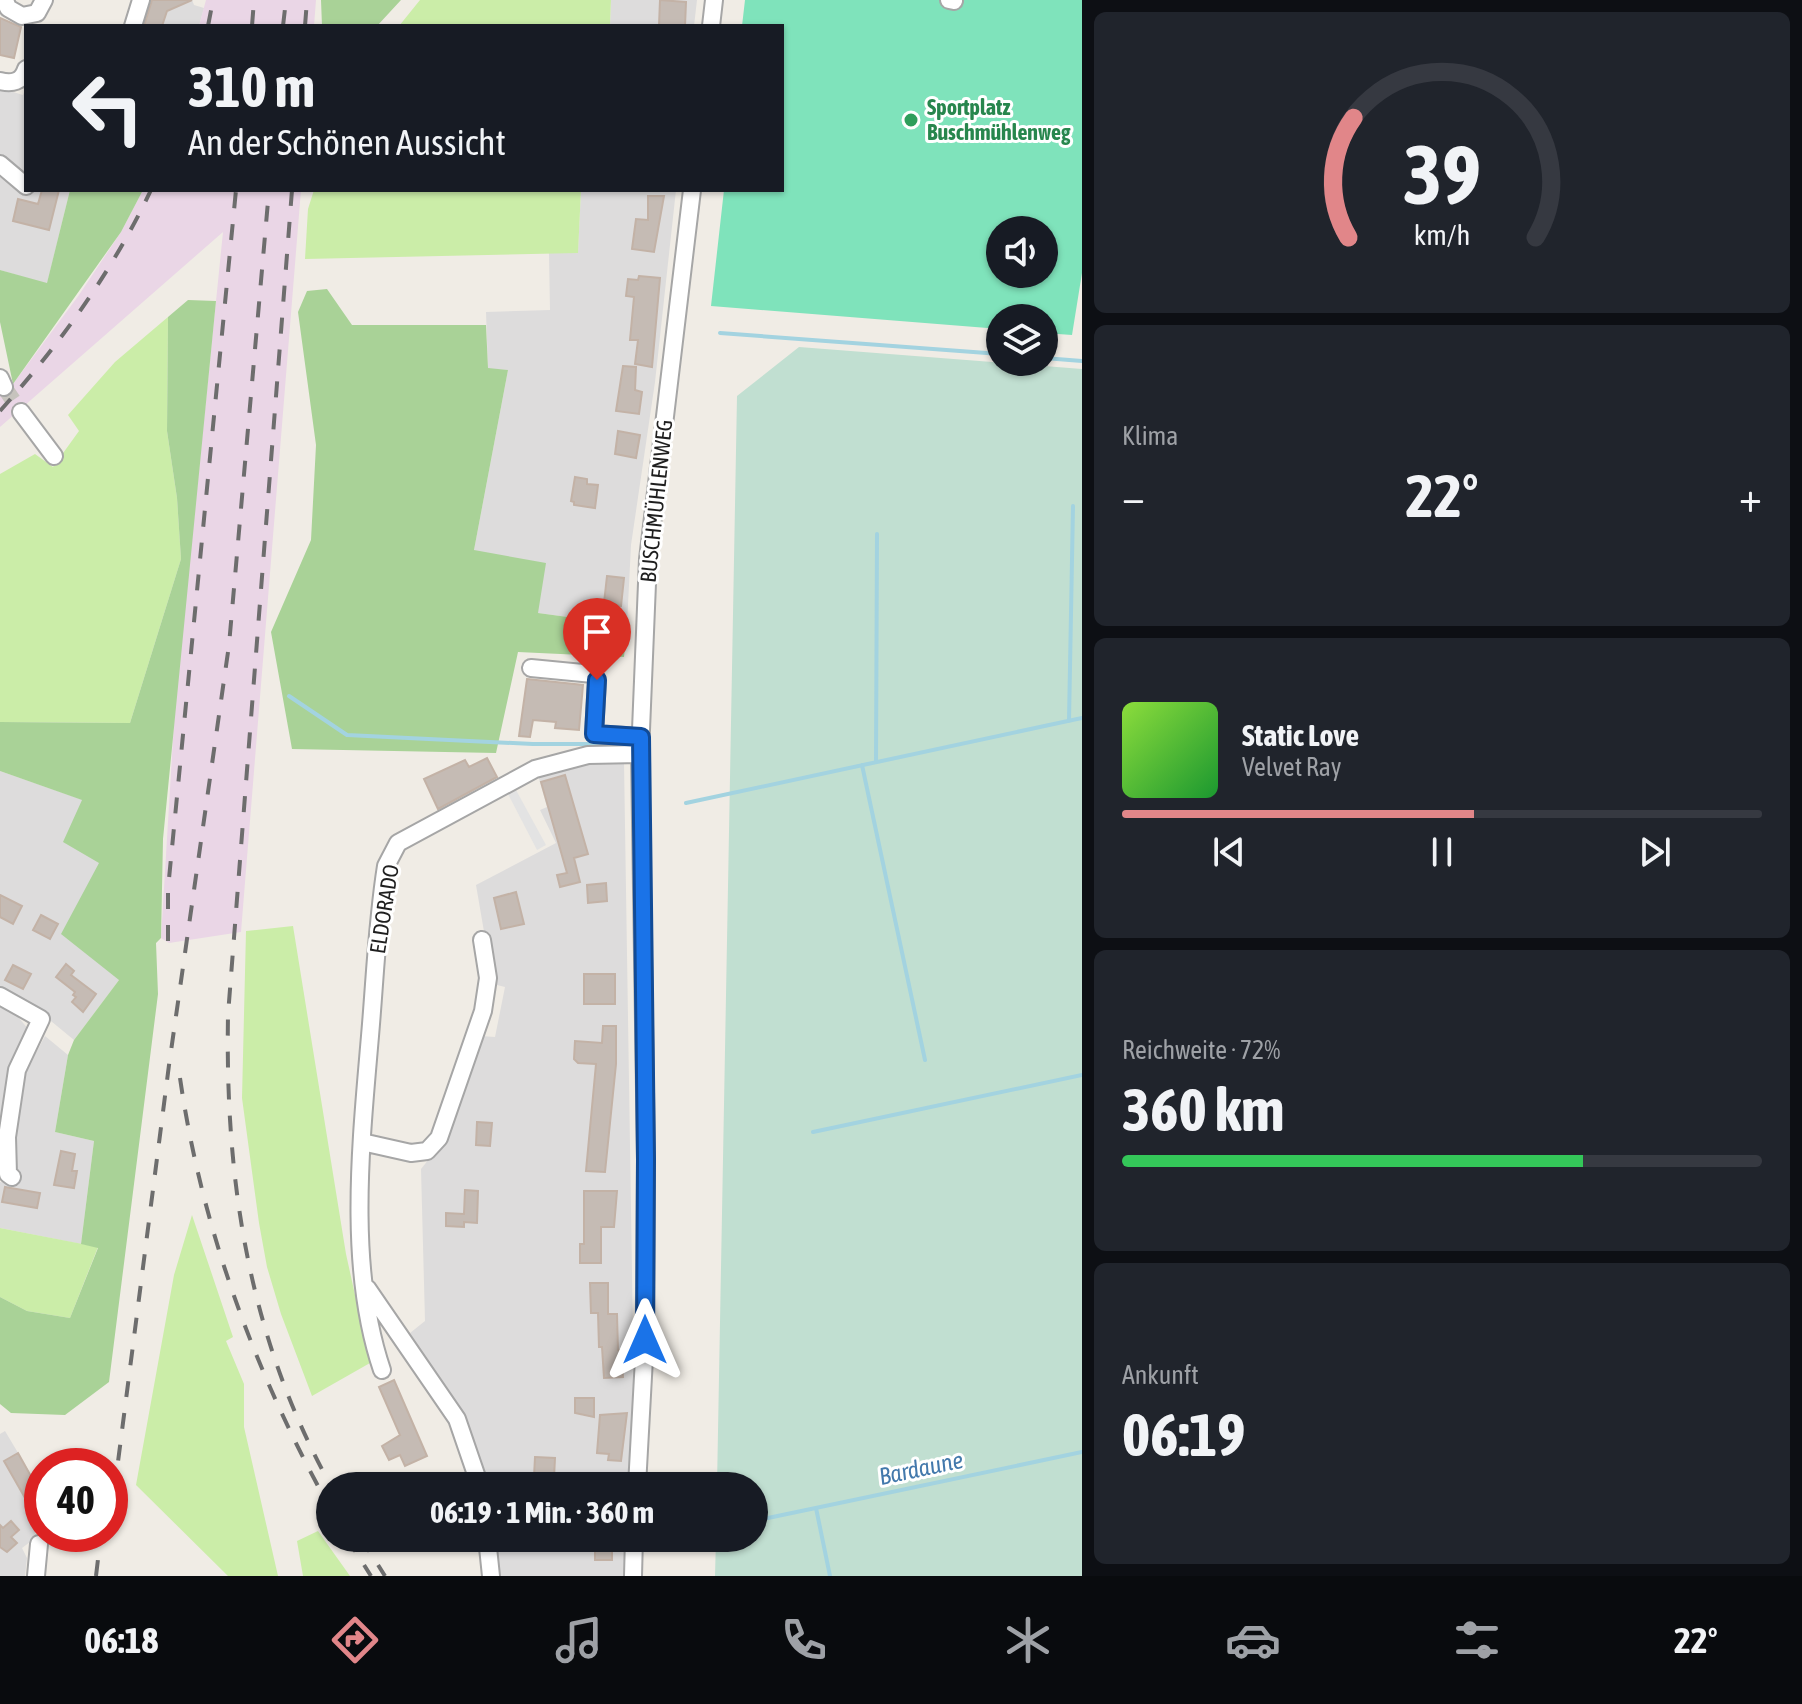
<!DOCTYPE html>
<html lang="de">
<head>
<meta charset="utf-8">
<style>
  :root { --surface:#171b24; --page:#20242c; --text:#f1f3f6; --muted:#9ea1a6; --line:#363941; --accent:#e18689 }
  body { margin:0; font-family:"Asap Condensed",sans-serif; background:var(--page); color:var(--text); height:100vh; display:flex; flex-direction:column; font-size:30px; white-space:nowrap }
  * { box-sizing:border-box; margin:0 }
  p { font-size:26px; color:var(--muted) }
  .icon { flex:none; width:44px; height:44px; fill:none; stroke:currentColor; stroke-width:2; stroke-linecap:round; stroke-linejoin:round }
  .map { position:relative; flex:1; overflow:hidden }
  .sheet { display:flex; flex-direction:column; gap:12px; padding:12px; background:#0d0f14; width:720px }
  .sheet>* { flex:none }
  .guide { position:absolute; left:24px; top:24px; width:760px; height:168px; border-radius:0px; box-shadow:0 2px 6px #0004; background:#171b24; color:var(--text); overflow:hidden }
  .tools { position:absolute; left:986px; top:216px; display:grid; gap:16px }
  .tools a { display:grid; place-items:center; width:72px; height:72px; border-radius:50%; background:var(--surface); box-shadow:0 2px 6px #0004; font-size:40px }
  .speed { position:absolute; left:24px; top:1448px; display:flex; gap:16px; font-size:40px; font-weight:700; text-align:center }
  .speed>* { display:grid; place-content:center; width:104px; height:104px; border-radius:50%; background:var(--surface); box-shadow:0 2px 6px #0004; line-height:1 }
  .speed .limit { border:12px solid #d22; background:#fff; color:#111 }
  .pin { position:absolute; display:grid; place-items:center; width:68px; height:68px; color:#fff; margin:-82px -34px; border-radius:50% 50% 50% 0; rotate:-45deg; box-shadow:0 0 8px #0007 }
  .pin .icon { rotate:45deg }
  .me { position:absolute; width:88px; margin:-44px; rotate:0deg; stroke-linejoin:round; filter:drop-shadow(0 0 6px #0008) }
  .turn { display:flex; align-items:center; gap:28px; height:168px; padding:0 32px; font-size:36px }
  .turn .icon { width:104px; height:104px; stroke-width:2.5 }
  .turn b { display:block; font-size:56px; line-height:68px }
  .big { font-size:60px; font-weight:700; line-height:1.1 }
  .sheet .tile { flex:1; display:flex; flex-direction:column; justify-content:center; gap:12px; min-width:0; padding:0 28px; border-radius:12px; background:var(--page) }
  .sheet .dial { align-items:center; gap:0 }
  .dial svg { height:208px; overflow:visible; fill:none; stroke:var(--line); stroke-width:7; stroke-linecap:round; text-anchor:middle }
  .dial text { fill:var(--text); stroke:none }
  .song { display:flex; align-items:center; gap:24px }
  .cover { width:96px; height:96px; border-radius:12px; background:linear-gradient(135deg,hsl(90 70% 55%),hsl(130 70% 35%)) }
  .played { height:8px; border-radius:4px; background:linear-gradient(90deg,var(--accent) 55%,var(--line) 55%) }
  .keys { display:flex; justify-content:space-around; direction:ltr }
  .heat { display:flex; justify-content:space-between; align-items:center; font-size:44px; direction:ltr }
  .charge { height:12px; border-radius:6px; background:linear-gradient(90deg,#34c759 72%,var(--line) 0) }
  .trip { position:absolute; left:316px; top:1472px; width:452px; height:80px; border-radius:40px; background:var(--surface); box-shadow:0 2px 6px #0004; font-weight:700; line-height:80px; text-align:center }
  .dock { display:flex; height:128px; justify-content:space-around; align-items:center; background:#090b0e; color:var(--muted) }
  .dock .icon { width:56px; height:56px }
  .dock .selected { color:var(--accent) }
  .dock b { font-size:36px; color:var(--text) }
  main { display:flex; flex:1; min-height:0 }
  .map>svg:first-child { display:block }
  .residential { fill:#dddcdc }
  .industrial { fill:#ead6e6 }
  .grass { fill:#cbeda8 }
  .forest { fill:#a9d297 }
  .wetland { fill:#c1dfd1 }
  .pitch { fill:#7fe3bb; fill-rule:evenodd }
  .parking { fill:#e3e3e3 }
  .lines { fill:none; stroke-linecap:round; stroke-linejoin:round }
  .stream { stroke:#a3d3e0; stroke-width:4 }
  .building { fill:#c5bbb4; stroke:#c3b2a6; stroke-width:2 }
  .minor-tunnel { stroke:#c6c3bd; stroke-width:16; stroke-dasharray:16 8; stroke-linecap:butt }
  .minor-casing { stroke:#a6a6a6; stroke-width:20 }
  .minor { stroke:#fff; stroke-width:16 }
  .rail { stroke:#6d6d6d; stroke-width:4; stroke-dasharray:16 16; stroke-linecap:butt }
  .route-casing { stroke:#114b97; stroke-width:20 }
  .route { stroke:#1a73e8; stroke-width:14 }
  .leisure-dot { fill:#2e9e5b; stroke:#fff; stroke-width:3 }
  .labels { text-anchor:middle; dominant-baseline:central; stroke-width:6; stroke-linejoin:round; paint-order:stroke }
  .leisure-label { font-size:22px; font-weight:bold; fill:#27864d; stroke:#fff; text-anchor:start }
  .street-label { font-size:22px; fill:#1f1f1f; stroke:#fff }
  .water-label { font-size:24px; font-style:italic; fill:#4379ac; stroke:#fff }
</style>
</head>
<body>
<main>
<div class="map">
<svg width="1082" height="1576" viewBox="0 0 1082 1576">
  <rect width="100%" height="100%" fill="#f0ece5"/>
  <path class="residential" d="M145,0H192L194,5L204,8L199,26H137Z
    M611,0H697L694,26H610Z
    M26,87V190H70L47,284L0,270V88L23,95Z
    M581,190H676L655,382L631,545L627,625L538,613L474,550L508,370L488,369L486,312L550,310L549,253L578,252Z
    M592,762H624L634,1402L629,1486H488L466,1425L410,1333L425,1321L421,1169L445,1139L481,1036L495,1037L505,987L493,984L476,885L556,843L540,810L547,807L538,775Z
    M0,771L83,800L99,862L119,980L74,1040L40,1012L0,987Z
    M0,1004L14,1012L29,1030L0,1150Z
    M45,1036L68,1055L55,1132L94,1141L81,1244L0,1228V1182L14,1184L16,1172L14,1144L24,1075Z
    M5,1431L42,1493L34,1539L22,1548L27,1558L25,1576H0V1434Z
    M494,1538H626L624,1576H498Z"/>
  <path class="industrial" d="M206,0H316L314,26H199Z
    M143,190H301L241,932L169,943L161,938L175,706L223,232L0,427V396L13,384L79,295L121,232Z"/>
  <path class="grass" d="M420,0H611L610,26H399Z
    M314,190H581L578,253L305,259L308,209Z
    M168,317L167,431L177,498L181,559L130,723L0,722V474L35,454L53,467L79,431L68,415L115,362Z
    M293,926L346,1254L370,1363L312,1396L281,1314L267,1267L259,1223L242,1098L246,931Z
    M192,1215L233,1337L226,1341L244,1384V1427L278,1576H228L136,1485L174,1275Z
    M0,1228L98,1247L70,1318L27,1311L0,1297Z
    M318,1531L350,1576H303L297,1541Z"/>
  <path class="forest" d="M321,0H401L377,26H322Z
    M70,190H143L121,232L13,384L0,322V270L47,283Z
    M327,289L352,325H486L488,368L508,370L474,550L546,563L538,613L627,625L624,657L518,652L496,753L292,749L271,632L311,540L316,445L298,312L307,291Z
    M188,300L216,301L163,839L161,938L156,943L158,994L109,1382L65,1415L11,1413L0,1404V1297L27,1311L70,1318L98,1248L81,1244L94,1141L55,1132L68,1055L74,1040L119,980L61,934L99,863L63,842L82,800L0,771V722L130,723L181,559L177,498L167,431L168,317Z"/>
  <path class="wetland" d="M799,347L1082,369V1576H715L716,1538H754V1486H717L737,396Z"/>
  <path class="pitch" d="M745,0H1082V273L1072,335L1044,333V318H1000V329L711,306L724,190H782V26H742ZM1000,230H1044V274H1000Z"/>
  <path class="parking" d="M516,790L546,845L537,850L508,794Z"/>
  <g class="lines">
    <path class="stream" d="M720,333L1000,354
      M1044,358L1082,361
      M289,696L347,735L533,744H618
      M1069,721L1073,506
      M876,762L877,534
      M862,765L925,1060
      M686,803L1082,718
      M813,1132L1082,1075
      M816,1508L830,1576
      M768,1518L1082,1452"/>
  </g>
  <path class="building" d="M152,0H192L167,11L162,26H144Z
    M660,0L686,2L685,26H659Z
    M0,18L21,27L14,58L0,55Z
    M42,190H59L49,230L13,221L18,199L38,204Z
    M648,196H664L654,252L632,249L636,219L648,220Z
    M639,276L660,278L652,367L635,364L638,340H630L634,297L626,296L628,279L638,280Z
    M623,366L636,367L635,390L642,392L639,414L616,411Z
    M618,431L640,435L636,458L615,454Z
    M575,477L587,479V484L598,485L595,508L574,505V502L571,501Z
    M607,576L624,578L621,606L604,603Z
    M527,679L583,685L579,730L555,728L556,722L533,720L530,737L519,736Z
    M487,758L497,777L438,809L424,779L465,760L469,767Z
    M565,775L588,854L574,858L580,882L560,887L557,875L567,873L541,782Z
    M606,883L607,901L588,903L587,885Z
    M516,892L524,924L501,929L494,898Z
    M0,895L22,906L13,924L0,917Z
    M41,915L58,924L50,939L33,930Z
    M66,964L74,971L71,975L96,994L83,1012L72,1002L76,997L73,995L75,992L56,977Z
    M13,965L31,974L23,989L5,980Z
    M584,974H615V1004H584Z
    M603,1026H616V1064L605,1172L586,1171L596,1064L578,1063L574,1059L575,1041L602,1043Z
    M477,1122L492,1123L490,1146L476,1145Z
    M61,1151L75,1154L72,1171H77L74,1188L54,1185Z
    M5,1187L40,1193L37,1208L2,1202Z
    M465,1190L478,1191L477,1223L464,1222V1227L446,1226V1213L464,1214Z
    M584,1191H617L614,1227H601V1263H580V1244H584Z
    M590,1283H608V1314H617L618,1350H621L623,1377L604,1378L602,1347H599L598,1313H591Z
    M394,1380L427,1456L405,1466L400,1455L389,1460L382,1446L400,1435L379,1387Z
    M575,1398H594V1417L575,1413Z
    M627,1413L621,1461L608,1460L609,1454L597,1453L600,1415Z
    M18,1453L42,1496L33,1512L4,1461Z
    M535,1457L555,1458L554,1478L534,1477Z
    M11,1521L19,1530L11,1537L17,1543L7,1552L0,1547V1525L3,1528Z
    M595,1540H612V1560H595Z"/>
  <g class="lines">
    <path class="minor-tunnel" d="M4,387L21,412"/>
    <defs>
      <path id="minor" d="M5,0L8,8L22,16L37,13L44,0
        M949,0L954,1
        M133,26L141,0
        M711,26L714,0
        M0,81C12,84 22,82 26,69
        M0,164L26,186
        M0,378L4,387
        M21,412L54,456
        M531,668L593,674L597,680L594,734L641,737
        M0,996L41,1019L17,1070L7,1137L8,1174L12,1177
        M362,1142L411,1153L427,1151L439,1138L483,1011L488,978L482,940
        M367,1288L457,1419L480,1486
        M382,1370C347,1267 361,1142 370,1036C375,979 377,922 386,866L398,843L535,769L588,755L640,754
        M637,1486L645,1340L646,1159L640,754L648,559L692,190
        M487,1538L491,1576
        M36,1576L39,1544
        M633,1576L634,1538"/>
    </defs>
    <use href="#minor" class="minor-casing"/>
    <use href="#minor" class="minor"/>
    <path class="rail" d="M208,26L213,0
      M252,26L254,0
      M283,26L286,0
      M305,26L307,0
      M292,190L228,1015C225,1182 249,1338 331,1486
      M0,411C60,344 112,272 151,190
      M168,941V889L236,190
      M180,1078C202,1230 256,1375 330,1508
      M110,1524L169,1065L229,645L269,190
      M347,1538L371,1576
      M361,1538L385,1576
      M96,1576L101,1534"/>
  </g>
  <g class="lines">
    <defs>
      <path id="route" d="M597,680L594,734L641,737L646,1159L645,1340"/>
    </defs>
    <use href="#route" class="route-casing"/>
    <use href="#route" class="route"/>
  </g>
  <circle class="leisure-dot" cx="911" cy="120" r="8"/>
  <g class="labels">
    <g class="leisure-label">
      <text x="927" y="107">Sportplatz<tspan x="927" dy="25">Buschmühlenweg</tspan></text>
    </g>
    <g class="street-label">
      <text transform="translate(656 501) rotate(-84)">BUSCHMÜHLENWEG</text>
      <text transform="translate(384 909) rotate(-81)">ELDORADO</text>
    </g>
    <g class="water-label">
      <text transform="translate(921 1468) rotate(-12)">Bardaune</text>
    </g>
  </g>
</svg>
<div class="tools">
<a><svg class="icon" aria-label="sound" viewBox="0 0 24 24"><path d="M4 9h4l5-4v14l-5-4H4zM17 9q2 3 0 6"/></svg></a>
<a><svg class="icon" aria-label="layers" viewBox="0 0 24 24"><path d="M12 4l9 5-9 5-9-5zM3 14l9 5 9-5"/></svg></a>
</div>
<div class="speed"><div class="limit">40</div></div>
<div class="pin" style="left:597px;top:680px;background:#d93025"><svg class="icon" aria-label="arrive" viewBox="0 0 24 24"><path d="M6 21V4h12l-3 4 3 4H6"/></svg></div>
<svg class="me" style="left:645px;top:1340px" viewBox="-20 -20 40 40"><path d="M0-17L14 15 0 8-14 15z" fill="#1a73e8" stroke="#fff" stroke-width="4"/></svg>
<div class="trip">06:19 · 1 Min. · 360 m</div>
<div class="guide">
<div class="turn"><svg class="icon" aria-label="left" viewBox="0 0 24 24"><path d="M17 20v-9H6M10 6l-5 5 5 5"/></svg><div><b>310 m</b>An der Schönen Aussicht</div></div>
</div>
</div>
<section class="sheet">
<div class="tile dial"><svg viewBox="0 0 100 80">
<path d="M14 69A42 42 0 1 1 86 69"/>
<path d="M14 69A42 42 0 0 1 16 23" stroke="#e18689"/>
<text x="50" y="56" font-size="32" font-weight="700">39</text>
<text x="50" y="72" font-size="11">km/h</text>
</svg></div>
<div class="tile"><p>Klima</p>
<div class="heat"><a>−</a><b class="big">22°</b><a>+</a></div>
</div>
<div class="tile">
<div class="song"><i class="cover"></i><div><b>Static Love</b><p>Velvet Ray</p></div></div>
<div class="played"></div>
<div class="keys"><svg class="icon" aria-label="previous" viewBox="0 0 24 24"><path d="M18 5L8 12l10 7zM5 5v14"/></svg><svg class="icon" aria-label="pause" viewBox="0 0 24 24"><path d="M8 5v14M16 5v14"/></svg><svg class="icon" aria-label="next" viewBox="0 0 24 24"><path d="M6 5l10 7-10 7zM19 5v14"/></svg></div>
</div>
<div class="tile"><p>Reichweite · 72%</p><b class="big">360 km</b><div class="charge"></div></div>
<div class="tile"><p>Ankunft</p><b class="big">06:19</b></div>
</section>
</main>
<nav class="dock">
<b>06:18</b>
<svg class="icon selected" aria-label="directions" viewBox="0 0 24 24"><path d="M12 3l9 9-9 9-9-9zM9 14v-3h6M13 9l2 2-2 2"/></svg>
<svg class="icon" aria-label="music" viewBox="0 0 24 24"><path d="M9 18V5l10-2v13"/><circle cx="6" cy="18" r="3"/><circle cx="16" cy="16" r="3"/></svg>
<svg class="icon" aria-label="phone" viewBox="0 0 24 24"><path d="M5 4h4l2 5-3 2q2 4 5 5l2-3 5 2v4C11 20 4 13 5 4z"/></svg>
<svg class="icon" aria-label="climate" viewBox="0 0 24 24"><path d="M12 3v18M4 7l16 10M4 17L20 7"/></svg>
<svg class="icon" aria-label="car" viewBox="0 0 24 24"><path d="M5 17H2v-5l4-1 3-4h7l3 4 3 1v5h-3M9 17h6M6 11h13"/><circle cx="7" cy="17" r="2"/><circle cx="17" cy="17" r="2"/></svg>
<svg class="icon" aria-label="filters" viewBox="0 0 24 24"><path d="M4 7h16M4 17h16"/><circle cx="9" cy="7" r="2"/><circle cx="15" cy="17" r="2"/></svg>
<b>22°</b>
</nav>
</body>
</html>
